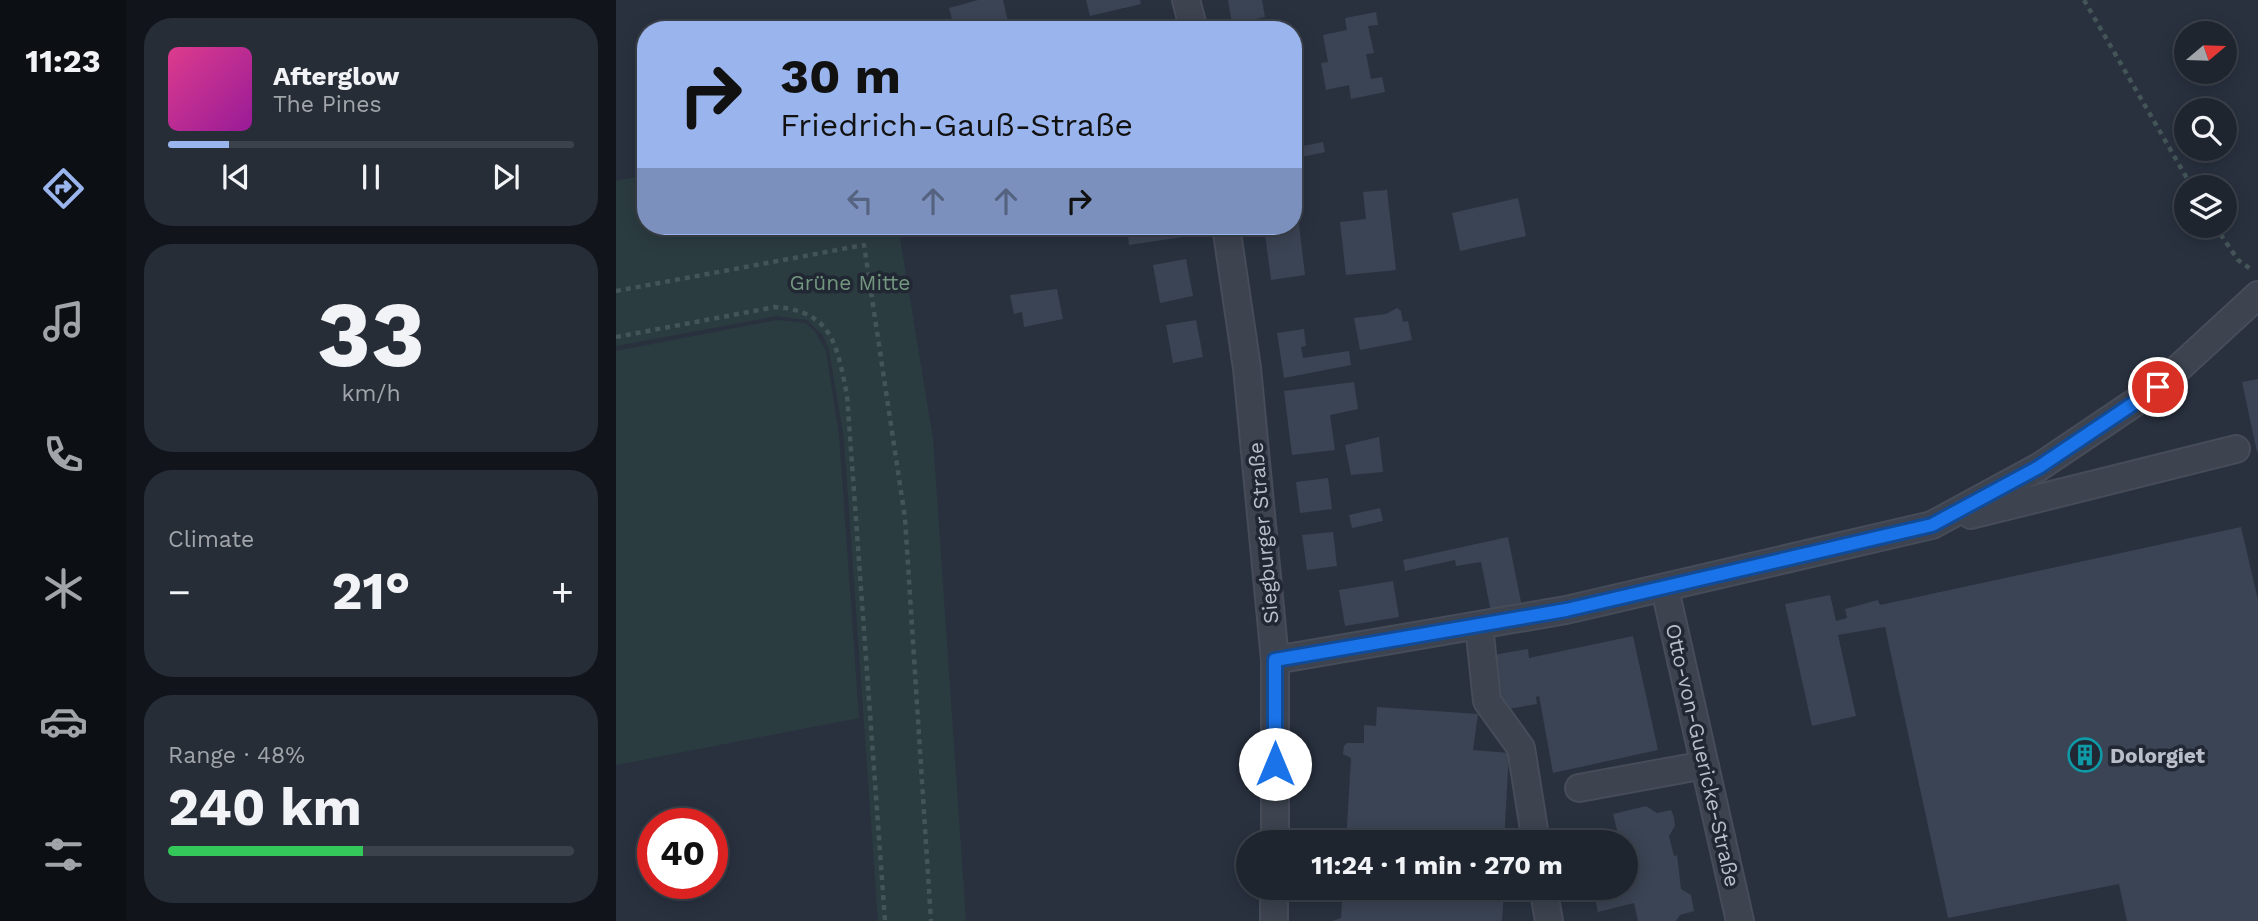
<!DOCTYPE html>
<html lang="en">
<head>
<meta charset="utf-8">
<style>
  :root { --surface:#1f252f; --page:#272d37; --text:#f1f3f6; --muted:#a1a5aa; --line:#3c424b; --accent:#9ab4ed }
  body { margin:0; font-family:"Work Sans",sans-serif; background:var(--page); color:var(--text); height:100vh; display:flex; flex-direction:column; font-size:26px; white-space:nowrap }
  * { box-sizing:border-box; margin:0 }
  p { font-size:23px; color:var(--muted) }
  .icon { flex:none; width:38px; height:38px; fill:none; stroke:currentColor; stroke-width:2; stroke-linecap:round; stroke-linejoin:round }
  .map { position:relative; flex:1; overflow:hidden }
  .drawer { display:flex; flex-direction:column; gap:18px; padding:18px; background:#11141a; width:490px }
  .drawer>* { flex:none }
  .guide { position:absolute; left:21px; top:21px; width:665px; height:214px; border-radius:28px; box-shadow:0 4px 18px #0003,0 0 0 2px var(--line); background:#9ab4ed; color:#111; overflow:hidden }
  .needle { width:46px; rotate:71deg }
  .tools { position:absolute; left:1558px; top:21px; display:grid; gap:14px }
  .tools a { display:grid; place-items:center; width:63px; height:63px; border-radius:50%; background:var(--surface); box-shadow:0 4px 18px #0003,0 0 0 2px var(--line); font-size:35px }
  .speed { position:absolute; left:21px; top:808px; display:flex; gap:14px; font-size:35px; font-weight:700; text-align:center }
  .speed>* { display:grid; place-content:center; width:91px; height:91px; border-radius:50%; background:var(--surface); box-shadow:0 4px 18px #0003,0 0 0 2px var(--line); line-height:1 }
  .speed .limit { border:10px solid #d22; background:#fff; color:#111 }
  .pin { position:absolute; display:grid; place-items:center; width:60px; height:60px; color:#fff; margin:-30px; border:4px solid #fff; border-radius:50%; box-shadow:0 2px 7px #0007 }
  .me { position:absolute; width:77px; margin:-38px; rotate:0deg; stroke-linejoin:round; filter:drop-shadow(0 0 5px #0008) }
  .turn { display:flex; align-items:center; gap:24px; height:147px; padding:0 28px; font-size:32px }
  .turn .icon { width:91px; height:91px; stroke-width:2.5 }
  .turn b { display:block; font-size:49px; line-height:60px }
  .lanes { display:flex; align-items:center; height:66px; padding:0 28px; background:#0003; justify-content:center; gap:35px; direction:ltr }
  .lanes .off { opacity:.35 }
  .big { font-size:52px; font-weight:700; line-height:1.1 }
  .drawer .card { flex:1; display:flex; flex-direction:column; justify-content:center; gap:10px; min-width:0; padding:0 24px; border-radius:28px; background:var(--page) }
  .drawer .dial { align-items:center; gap:0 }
  .dial b { font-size:91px; line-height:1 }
  .song { display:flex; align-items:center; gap:21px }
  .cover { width:84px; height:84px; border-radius:10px; background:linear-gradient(135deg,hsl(330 70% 55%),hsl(300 70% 35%)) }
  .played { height:7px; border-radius:4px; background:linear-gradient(90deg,var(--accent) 15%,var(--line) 15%) }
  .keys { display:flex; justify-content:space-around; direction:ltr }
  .heat { display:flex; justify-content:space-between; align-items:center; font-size:38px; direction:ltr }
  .charge { height:10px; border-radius:5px; background:linear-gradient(90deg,#34c759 48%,var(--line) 0) }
  .trip { position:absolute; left:620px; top:830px; width:402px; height:70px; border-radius:35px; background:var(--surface); box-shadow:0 4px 18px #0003,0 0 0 2px var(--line); font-weight:700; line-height:70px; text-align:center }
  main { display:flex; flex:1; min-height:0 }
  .dock { display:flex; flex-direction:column; width:126px; justify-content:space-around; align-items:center; background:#0c0f13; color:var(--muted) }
  .dock .icon { width:49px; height:49px }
  .dock .active { color:var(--accent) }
  .dock b { font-size:32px; color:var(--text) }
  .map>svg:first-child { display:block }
  .green { fill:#2b3c40 }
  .building { fill:#3b4454 }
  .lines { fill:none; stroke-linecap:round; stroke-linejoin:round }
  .minor-casing { stroke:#464c58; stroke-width:30 }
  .path { stroke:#445558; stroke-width:4.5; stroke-dasharray:5 5; stroke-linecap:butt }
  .minor { stroke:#3d434f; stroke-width:26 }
  .route-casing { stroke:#114b97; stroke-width:18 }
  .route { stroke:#1a73e8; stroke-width:12 }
  .labels { text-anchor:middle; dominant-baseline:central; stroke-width:7; stroke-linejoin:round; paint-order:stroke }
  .park-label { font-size:21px; fill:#73977e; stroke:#212834 }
  .street-label { font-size:21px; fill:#b9bec9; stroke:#212834 }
  .poi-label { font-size:21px; font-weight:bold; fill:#b9bec9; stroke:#212834; text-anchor:start }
</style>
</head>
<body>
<main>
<nav class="dock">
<b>11:23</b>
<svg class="icon active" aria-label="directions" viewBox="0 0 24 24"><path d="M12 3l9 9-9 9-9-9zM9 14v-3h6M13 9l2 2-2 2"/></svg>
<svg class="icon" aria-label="music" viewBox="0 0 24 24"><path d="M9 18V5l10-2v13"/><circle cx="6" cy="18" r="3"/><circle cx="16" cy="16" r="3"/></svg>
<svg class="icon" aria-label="phone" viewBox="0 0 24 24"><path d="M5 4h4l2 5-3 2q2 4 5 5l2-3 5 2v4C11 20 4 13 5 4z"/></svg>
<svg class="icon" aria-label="climate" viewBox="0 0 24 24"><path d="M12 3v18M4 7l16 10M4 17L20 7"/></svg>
<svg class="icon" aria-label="car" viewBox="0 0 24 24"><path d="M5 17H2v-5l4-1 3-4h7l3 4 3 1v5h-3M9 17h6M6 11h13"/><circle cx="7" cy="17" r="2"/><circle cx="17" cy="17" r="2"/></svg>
<svg class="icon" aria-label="filters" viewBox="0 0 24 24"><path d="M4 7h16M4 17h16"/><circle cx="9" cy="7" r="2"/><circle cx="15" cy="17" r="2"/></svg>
</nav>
<section class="drawer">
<div class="card">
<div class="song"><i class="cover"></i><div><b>Afterglow</b><p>The Pines</p></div></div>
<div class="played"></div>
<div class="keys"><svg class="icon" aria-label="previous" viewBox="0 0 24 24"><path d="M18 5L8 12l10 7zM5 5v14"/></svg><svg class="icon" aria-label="pause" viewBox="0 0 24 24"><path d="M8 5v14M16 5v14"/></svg><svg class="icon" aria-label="next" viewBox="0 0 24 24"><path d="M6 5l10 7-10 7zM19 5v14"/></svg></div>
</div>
<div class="card dial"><b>33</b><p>km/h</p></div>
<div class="card"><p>Climate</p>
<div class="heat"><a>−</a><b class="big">21°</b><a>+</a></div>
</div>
<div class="card"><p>Range · 48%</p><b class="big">240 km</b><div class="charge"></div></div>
</section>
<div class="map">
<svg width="1642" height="921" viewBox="0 0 1642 921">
  <rect width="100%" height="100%" fill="#29313f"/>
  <path class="green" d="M30,175V226H282L317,439L350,921H262L228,439L213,350L207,336L191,320L161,316L0,346V181Z
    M161,320L189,323L199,331L210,351L223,436L243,718L0,765V351Z"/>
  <path class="building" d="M362,0H387L394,30H339L333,8Z
    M470,0H524L525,4L474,16Z
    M612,0H646L649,17L616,24Z
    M760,12L762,25L752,26L758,53L750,54L755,79L766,77L769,92L735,99L733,85L710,90L705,63L712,62L707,35L731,30L729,18Z
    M707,142L709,152L677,159V148Z
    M771,190L780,270L730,275L724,222L750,219L747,192Z
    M902,198L910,236L844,251L836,213Z
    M681,208L689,275L655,280L648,226H677V209Z
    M511,226H565L567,237L513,245Z
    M570,259L577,296L544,303L537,265Z
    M441,289L447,319L408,327L406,312L398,314L394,295Z
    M781,308L785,311L787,322L792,321L796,340L744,350L738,318L770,314Z
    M580,320L587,357L557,363L550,325Z
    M688,329L690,346L685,347L687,358L733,351L735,365L668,378L661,333Z
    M1642,379V452H1641L1626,382Z
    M738,382L742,409L714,415L719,450L676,455L668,391Z
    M763,437L767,472L735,475L729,445Z
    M712,478L716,509L684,513L680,482Z
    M764,508L767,521L736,528L733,515Z
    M1625,527L1642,600V921H1511L1503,884L1332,918L1269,627L1222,635L1240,716L1196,726L1169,604L1214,595L1220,621L1231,618L1229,609L1262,600L1264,605Z
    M717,532L721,566L691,570L686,535Z
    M892,537L906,607L875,612L865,562L840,566L839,560L789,571L787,560Z
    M777,581L783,617L729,626L723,590Z
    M1017,636L1042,750L937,773L923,696L920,697L921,704L887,710L877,655L912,649L913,658Z
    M761,707L862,714L857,750L893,753L888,842H730L735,758L727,754L728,746L731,743H748V725L760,726Z
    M1030,806L1041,813L1055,810L1058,817L1059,826L1053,836L1058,856L1061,855L1065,889L1075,895L1078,911L1064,915L1060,921H1022L1018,903L982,912L976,887H1010V842H1004L997,814Z
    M727,887H885L888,889L886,921H716L725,918Z"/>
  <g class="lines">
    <defs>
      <path id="minor" d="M570,0L578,30
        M610,226L631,368L659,660V842
        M1355,515L1620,449
        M1049,589L1124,921
        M863,626L871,701L905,748L920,842
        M659,660L950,610L1316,525L1423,467L1542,387L1642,295
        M963,788L1089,765
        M927,887L933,921
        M658,921V887"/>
    </defs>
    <use href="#minor" class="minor-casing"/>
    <path class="path" d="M1468,0L1576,187
      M1599,226L1622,260L1636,270
      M0,291L248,245L289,518L315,921
      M0,337L159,307C217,311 221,346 231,395L269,921"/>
    <use href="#minor" class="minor"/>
  </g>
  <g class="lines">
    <defs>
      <path id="route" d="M659,764V660L950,610L1316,525L1423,467L1542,387"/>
    </defs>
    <use href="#route" class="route-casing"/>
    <use href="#route" class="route"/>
  </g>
  <defs>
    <symbol id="building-ring" viewBox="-11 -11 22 22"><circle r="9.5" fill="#212834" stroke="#0f9aa8" stroke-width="1.5"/><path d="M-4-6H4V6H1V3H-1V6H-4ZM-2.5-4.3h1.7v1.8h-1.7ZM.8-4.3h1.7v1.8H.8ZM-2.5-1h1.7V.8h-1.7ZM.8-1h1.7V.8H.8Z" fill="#0f9aa8"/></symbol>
  </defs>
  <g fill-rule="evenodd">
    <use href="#building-ring" x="1450" y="736" width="38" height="38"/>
  </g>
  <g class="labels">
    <g class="park-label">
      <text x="234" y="282">Grüne Mitte</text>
    </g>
    <g class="street-label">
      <text transform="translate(647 533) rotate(-95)">Siegburger Straße</text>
      <text transform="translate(1087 755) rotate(77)">Otto-von-Guericke-Straße</text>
    </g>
    <g class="poi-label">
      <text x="1494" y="755">Dolorgiet</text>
    </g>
  </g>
</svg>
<div class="tools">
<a><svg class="needle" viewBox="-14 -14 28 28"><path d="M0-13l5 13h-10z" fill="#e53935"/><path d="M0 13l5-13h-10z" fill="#a1a5aa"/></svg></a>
<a><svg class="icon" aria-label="search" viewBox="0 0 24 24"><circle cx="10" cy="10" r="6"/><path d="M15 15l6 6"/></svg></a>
<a><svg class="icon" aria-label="layers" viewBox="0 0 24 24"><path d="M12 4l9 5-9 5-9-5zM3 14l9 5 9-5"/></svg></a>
</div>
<div class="speed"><div class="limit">40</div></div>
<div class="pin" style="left:1542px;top:387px;background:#d93025"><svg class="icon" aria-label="arrive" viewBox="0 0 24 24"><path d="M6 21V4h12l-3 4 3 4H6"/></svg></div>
<svg class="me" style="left:659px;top:764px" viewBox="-20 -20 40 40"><circle r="19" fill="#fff"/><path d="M0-13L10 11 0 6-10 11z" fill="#1a73e8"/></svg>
<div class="trip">11:24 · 1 min · 270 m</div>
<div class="guide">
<div class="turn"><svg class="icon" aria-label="right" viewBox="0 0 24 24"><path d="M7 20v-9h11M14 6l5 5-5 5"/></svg><div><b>30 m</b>Friedrich-Gauß-Straße</div></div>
<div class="lanes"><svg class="icon off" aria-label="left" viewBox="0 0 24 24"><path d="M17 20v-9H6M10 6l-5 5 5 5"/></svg><svg class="icon off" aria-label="ahead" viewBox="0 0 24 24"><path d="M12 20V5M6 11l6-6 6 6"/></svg><svg class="icon off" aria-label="ahead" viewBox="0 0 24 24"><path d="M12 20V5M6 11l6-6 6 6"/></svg><svg class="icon" aria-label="right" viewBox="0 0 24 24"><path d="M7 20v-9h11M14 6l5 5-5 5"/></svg></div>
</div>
</div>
</main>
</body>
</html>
